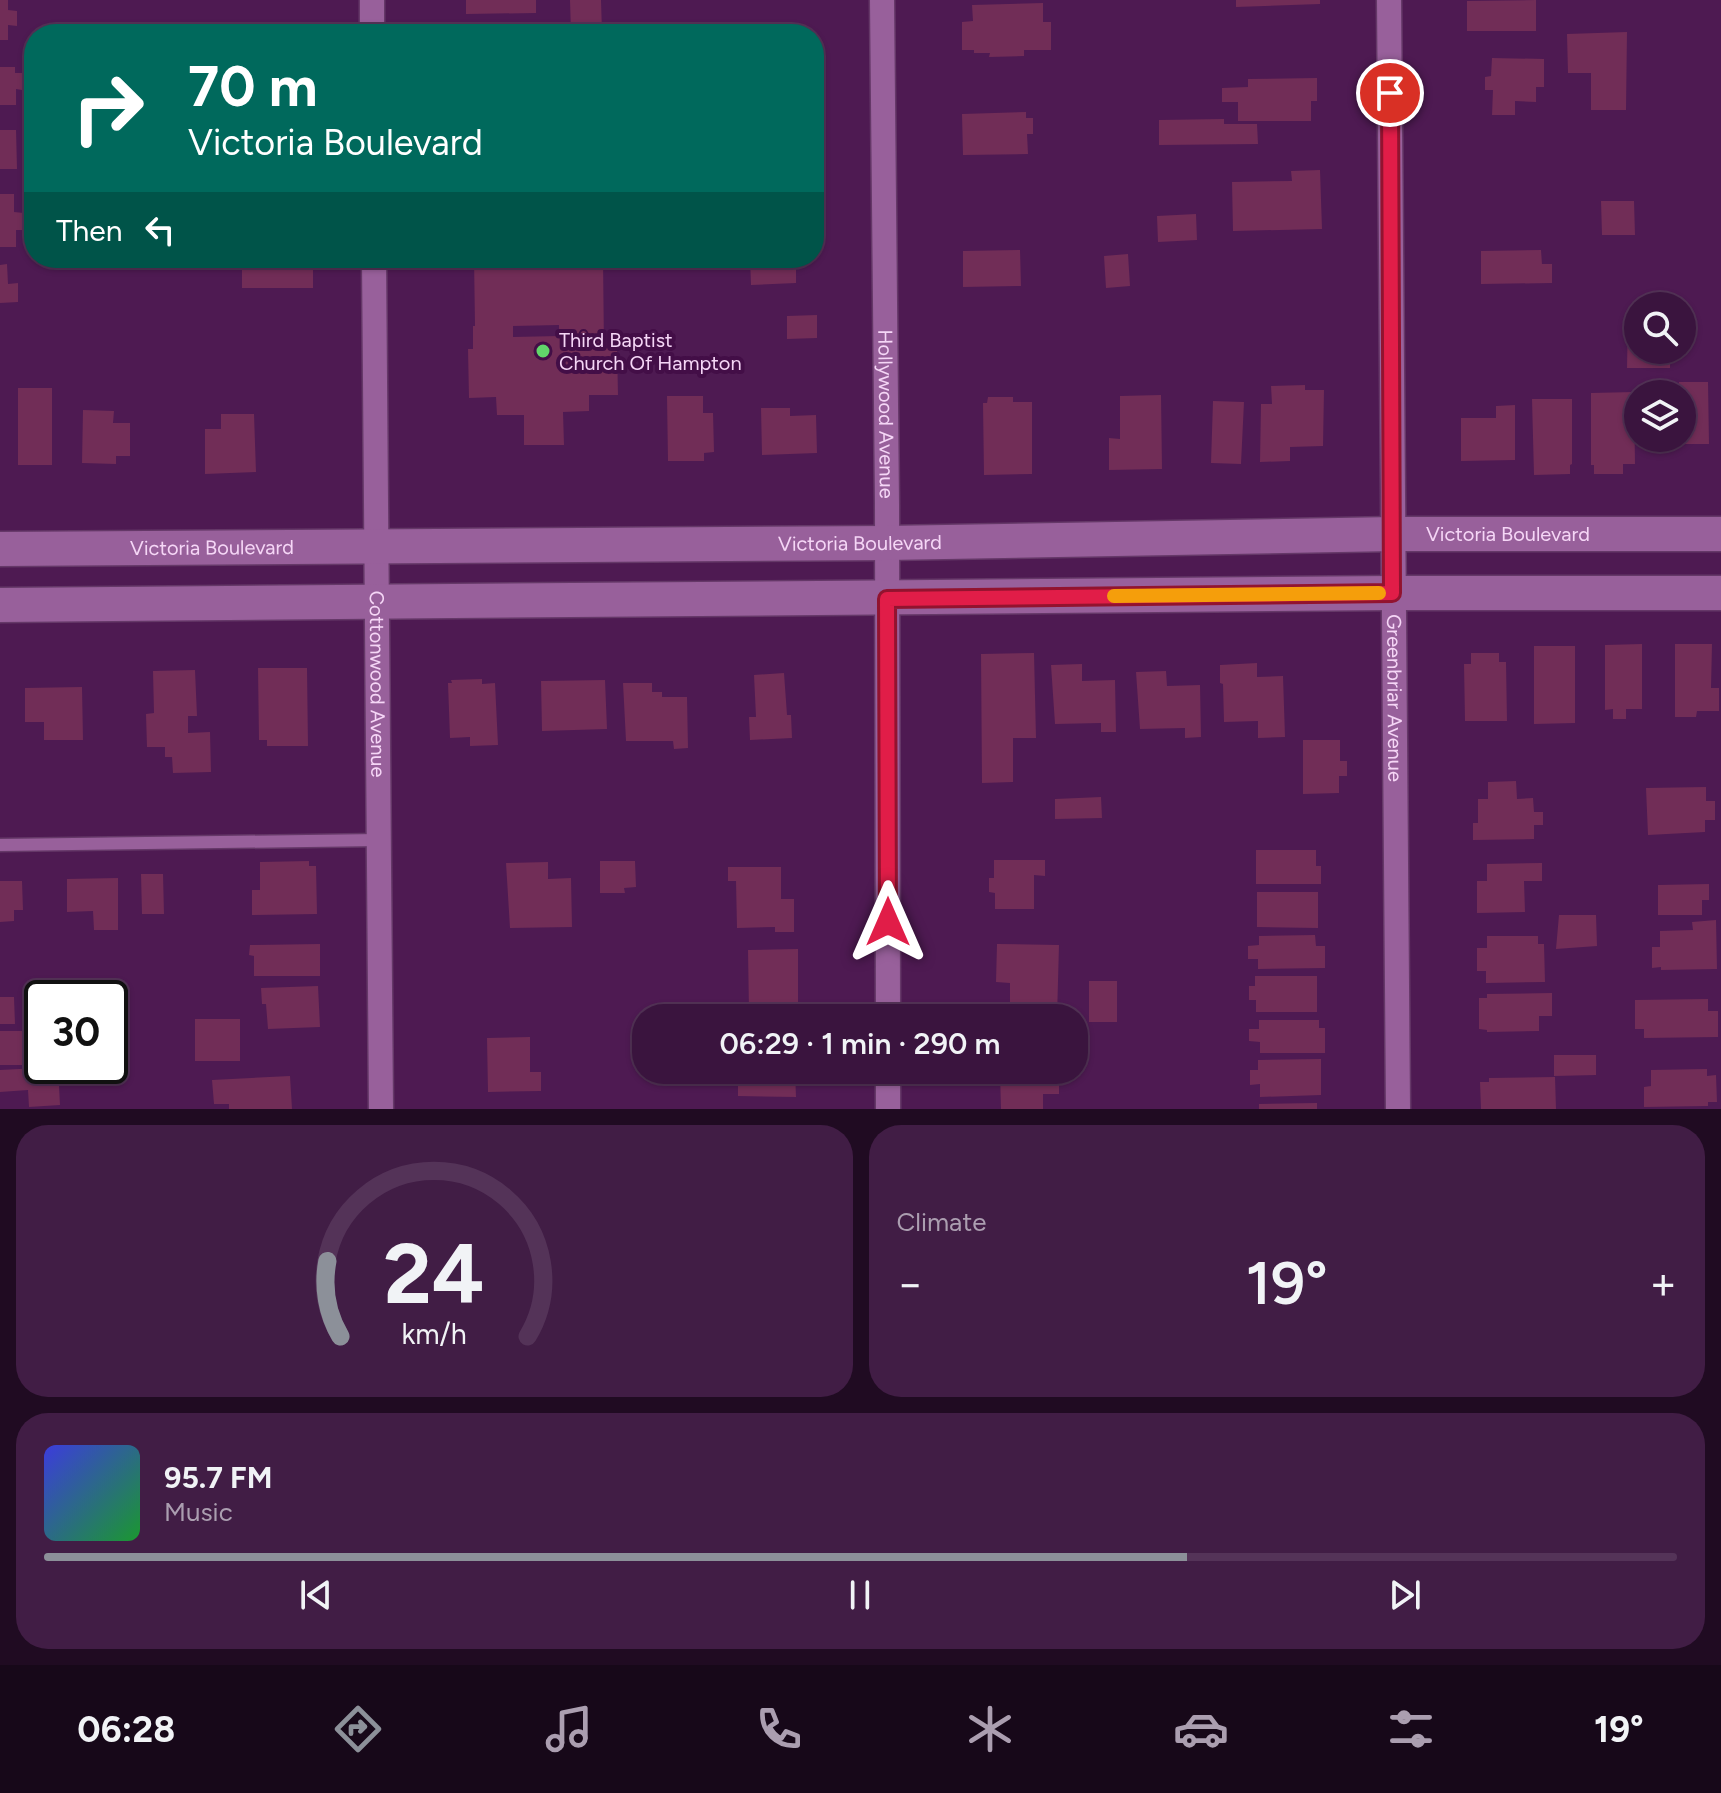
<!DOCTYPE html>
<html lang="en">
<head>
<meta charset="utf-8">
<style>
  :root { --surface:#3a143e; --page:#411d45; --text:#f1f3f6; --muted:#ab9eb0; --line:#543358; --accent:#8c9099 }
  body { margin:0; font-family:Figtree,sans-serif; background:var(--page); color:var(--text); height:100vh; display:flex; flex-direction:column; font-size:30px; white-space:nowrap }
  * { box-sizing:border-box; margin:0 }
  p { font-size:26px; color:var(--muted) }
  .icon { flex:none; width:44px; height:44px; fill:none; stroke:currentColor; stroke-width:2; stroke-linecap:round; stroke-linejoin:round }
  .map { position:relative; height:1109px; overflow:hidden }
  .side { display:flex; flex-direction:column; gap:16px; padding:16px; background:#200b22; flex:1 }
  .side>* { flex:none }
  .banner { position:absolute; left:24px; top:24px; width:800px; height:244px; border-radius:32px; box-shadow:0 2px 6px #0004,0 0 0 2px var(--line); background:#00695c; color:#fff; overflow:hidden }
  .controls { position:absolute; left:1624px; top:292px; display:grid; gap:16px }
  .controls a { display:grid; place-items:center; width:72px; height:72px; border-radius:50%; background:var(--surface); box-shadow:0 2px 6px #0004,0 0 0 2px var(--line); font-size:40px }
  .speed { position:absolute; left:24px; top:980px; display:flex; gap:16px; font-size:40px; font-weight:700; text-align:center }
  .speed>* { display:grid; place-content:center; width:104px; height:104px; border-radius:50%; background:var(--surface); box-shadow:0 2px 6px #0004,0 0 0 2px var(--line); line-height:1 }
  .speed .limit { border:4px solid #111; border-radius:12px; background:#fff; color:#111 }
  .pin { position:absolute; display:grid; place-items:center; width:68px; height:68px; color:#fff; margin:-34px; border:4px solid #fff; border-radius:50%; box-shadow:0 2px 8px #0007 }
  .me { position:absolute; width:88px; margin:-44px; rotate:0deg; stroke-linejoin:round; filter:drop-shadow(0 0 6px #0008) }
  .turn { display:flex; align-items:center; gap:28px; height:168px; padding:0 32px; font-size:36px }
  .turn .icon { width:104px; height:104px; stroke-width:2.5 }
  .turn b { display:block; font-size:56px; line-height:68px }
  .then { display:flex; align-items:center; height:76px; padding:0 32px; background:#0003; gap:16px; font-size:30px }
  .big { font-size:60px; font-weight:600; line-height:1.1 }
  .side .card { flex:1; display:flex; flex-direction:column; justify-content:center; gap:12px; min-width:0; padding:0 28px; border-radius:32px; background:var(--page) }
  .side .dial { align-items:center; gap:0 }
  .dial svg { height:208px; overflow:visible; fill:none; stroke:var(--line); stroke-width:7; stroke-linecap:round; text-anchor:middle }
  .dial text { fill:var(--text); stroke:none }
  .song { display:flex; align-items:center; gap:24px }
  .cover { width:96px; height:96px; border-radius:12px; background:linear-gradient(135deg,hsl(240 70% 55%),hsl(130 70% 35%)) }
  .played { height:8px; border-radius:4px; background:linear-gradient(90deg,var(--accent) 70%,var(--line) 70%) }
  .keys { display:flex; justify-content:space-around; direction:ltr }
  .heat { display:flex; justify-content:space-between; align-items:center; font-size:44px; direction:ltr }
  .side .tiles { flex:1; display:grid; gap:16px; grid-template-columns:1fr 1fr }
  .card:last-child { grid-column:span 2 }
  .trip { position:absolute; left:632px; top:1004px; width:456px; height:80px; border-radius:32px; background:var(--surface); box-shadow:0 2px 6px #0004,0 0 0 2px var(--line); font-weight:600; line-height:80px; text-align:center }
  .dock { display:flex; height:128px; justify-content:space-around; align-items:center; background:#170819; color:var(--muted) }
  .dock .icon { width:56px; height:56px }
  .dock .active { color:var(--accent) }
  .dock b { font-size:36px; color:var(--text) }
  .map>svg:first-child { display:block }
  .building { fill:#712d57; fill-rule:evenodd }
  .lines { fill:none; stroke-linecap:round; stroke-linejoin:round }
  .service-casing { stroke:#653868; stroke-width:15 }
  .minor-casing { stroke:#653868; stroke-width:27 }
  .secondary-casing { stroke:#653868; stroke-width:37 }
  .service { stroke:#98609b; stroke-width:12 }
  .minor { stroke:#98609b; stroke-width:24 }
  .secondary { stroke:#98609b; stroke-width:34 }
  .route-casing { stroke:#92132f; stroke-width:20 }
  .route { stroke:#e11d48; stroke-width:14 }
  .slow { stroke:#f59e0b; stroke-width:14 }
  .poi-dot { fill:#61d56a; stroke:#430e47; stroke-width:3 }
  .labels { text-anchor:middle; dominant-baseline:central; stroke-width:8; stroke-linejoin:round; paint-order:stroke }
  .poi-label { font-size:20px; fill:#f5d6f6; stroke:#430e47; text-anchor:start }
  .street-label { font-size:20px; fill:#f5d6f6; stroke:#430e47 }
</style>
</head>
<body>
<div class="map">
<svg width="1721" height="1109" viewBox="0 0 1721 1109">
  <rect width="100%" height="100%" fill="#4e1a52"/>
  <path class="building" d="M0,0H8V10L17,11V26L8,25V40H0Z
    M466,0H536V13L466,14Z
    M570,0H601L602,32L571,33Z
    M1236,0H1320V4L1236,7Z
    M1536,0V31H1467V1Z
    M1043,3V22H1051V50H1024V56L989,57L990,53H974V50H962V22L973,21L972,5Z
    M1627,32L1626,110H1591V73H1568L1567,34Z
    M1492,58L1544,59V87H1536V102L1515,101V115H1492L1493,90H1485V77L1491,76Z
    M0,67H15V73H22V90L16,89V105H0Z
    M1317,78V101H1311V121H1238V102H1222V88L1248,87V79Z
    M1026,112V118H1033V134H1027L1028,154L963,155L962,114Z
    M1224,119V124H1257L1258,144L1159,145V120Z
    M0,130H16L17,169H0Z
    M1320,170L1322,229L1233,231L1232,182L1292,181L1291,171Z
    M0,194H14V212L24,213V230H16V247H0Z
    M1601,201H1634L1635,235H1602Z
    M1196,214L1197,240L1158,242L1157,216Z
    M1020,250L1021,286L963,287V251Z
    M1541,250L1542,264H1552V283L1481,284V251Z
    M1128,254L1130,286L1106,288L1104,256Z
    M242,258H313V288H242Z
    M474,258H603L604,348H617L618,395H589V411L563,412L564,445H524V415H497L496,397L469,398L468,349H473V326H475ZM559,325V336L513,337V326Z
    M750,258H803L804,268H796V283L751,285Z
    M7,264L8,284L18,283V302L0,303V265Z
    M817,315V338L787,339V316Z
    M1628,315H1638V350H1670V368H1627Z
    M1679,382H1708L1709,444H1679V438H1682V394H1679Z
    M1305,385V390H1324L1323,446L1290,447V461L1260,462L1261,404H1272L1271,386Z
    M18,388H52V465H18Z
    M1634,392L1635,464H1623V474H1594V465H1591V393Z
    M1161,395L1162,469L1109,470V438L1120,439V396Z
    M667,396H703V413H713L714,452L704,453V461H668Z
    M988,397H1013V402H1032V474L984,475L983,403H987Z
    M1532,399H1572V464L1570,465V474L1534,475Z
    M1213,401L1244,402L1241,464L1211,463Z
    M1515,405V460L1461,461V418H1496V406Z
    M761,408H790V416L816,415L817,453L762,455Z
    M83,410L114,411L113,423H130V456H116V464L82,463Z
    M221,414H254L256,472L205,474V429H221Z
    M1642,644V709H1626V719H1613V709L1605,710V645Z
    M1675,644H1712L1711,688H1719V711H1697L1696,717H1675Z
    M1534,646H1575V723L1534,724Z
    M1034,653L1036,738H1013V782L982,783L981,654Z
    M1471,653H1499V662H1506L1507,721H1465L1464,664H1471Z
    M1257,663V677L1283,676L1285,737L1258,738V721L1224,722L1223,684L1220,683V665Z
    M1082,664V681L1115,680L1116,732H1101V723L1055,724L1051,665Z
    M258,668H307L308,746H267V740H259Z
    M195,670L197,716H188V733L210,732L211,772L173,773L172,757H165V747H147L146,714L154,713L153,671Z
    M1166,671L1167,686L1200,685L1201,737L1185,738V728L1140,729L1136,672Z
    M784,673L787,715H791L792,738L750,740L749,717H756L754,675Z
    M482,679V684L495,683L498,745L470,746V737L450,738L448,683H452L451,680Z
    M605,680L607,729L542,731L541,681Z
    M623,683H652V692H662V697H687L688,748L674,749L673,741H626Z
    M82,687L83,740H44V722H25V688Z
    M1303,740H1340V761H1347V776H1339V793L1303,794Z
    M1516,781L1517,799L1533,798L1534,812H1543V825H1534V839L1473,840V823H1478V799H1488V782Z
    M1706,787V801H1715V820H1705V832L1648,835L1646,788Z
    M1101,797L1102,818L1055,819V799Z
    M1256,850H1316V866H1321V884H1256Z
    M994,860H1045V876L1034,875V909H995V893L989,892V878H994Z
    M309,861V866H316L317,914L252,915V890H260V862Z
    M600,861H635L636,887L624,888L625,893H600Z
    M548,862V879L571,878L572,927L510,928L506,863Z
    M1542,863V881H1524L1525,912L1477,913V881H1487V864Z
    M728,867H781V899H794V932H775V927L737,928L736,881H728Z
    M141,874H163L164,914H142Z
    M118,878V930H94L93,911L67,912V879Z
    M0,881H22L23,910H14V921L0,922Z
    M1709,884V900H1702V915H1658V885Z
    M1257,892H1318V928L1257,927Z
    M1559,915H1596L1597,946L1556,949Z
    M1716,920L1717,969L1661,970V967L1652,968V947H1660V931L1693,930L1692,922Z
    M1315,935L1316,946H1325V968L1258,969V959H1248V946L1259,945V936Z
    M1487,936H1538V944H1544L1545,982L1486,983V971H1477V948H1487Z
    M320,944V976H254V956L249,955L250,945Z
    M997,944L1059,945L1057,1018H1010V983L996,982Z
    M798,949V1011L749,1012L748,950Z
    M1255,976H1317V1012H1256V1000H1249V986H1255Z
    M1089,981H1117V1022H1089Z
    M318,986L320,1027L268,1029L266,1004H262L261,988Z
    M1552,993V1016H1539V1031L1487,1032V1030L1479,1029V998H1487V994Z
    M0,997H14L15,1024H0Z
    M1708,999V1011H1718V1037L1644,1038V1029H1635V1000Z
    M195,1019H240V1061H195Z
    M1259,1020H1319V1028H1325V1053H1260V1042L1249,1041V1029H1259Z
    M0,1031H33V1065H0Z
    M530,1037V1072H541V1091L488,1092L487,1038Z
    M1554,1055H1596V1075L1554,1076Z
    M1321,1059V1095L1260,1097V1084L1250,1085V1070H1258V1060Z
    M58,1067L60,1105L29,1107L28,1090L0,1092V1070Z
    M1707,1069V1076L1716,1075L1717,1102H1708V1106L1644,1107V1087L1651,1086V1070Z
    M738,1070H795L796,1097L738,1096Z
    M1040,1070H1059V1094H1043V1109H1001L1000,1073L1040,1072Z
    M290,1076L292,1109H229V1104H214L212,1080Z
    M1555,1077L1556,1109H1481L1480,1082H1489V1078Z
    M1317,1103V1109H1259V1104Z"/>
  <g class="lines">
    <defs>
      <path id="service" d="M0,845L379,840"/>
      <g id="minor">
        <path d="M372,0V34"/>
        <path id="s1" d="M882,0L887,504L888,1018"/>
        <path id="s2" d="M1389,0L1398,1109"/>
        <path id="s3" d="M374,258L381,1109"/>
        <path d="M888,1070V1109"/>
      </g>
      <g id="secondary">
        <path id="s4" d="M0,549L887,543L1394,534H1721"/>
        <path d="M0,605L1392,593H1721"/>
      </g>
    </defs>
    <use href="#service" class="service-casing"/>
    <use href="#minor" class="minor-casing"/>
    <use href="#secondary" class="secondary-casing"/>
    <use href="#service" class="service"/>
    <use href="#minor" class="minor"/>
    <use href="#secondary" class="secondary"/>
  </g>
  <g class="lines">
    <defs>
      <path id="route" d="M888,922L887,599L1392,593L1390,93"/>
    </defs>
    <use href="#route" class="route-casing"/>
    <use href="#route" class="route"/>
    <path class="slow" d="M1114,596L1379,593"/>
  </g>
  <circle class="poi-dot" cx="543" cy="351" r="8"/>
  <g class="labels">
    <g class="poi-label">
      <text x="559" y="340">Third Baptist<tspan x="559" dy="23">Church Of Hampton</tspan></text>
    </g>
    <g class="street-label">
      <text stroke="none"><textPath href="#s1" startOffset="414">Hollywood Avenue</textPath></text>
      <text stroke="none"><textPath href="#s4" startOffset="1508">Victoria Boulevard</textPath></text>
      <text stroke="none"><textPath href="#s4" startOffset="860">Victoria Boulevard</textPath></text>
      <text stroke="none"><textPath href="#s4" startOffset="212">Victoria Boulevard</textPath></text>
      <text stroke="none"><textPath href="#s3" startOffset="426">Cottonwood Avenue</textPath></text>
      <text stroke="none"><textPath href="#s2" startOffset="698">Greenbriar Avenue</textPath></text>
    </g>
  </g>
</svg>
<div class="controls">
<a><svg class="icon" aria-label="search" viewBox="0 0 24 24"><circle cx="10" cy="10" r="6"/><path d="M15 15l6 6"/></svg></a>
<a><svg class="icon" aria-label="layers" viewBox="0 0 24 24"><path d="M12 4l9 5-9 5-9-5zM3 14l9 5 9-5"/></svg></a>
</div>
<div class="speed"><div class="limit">30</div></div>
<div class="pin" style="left:1390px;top:93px;background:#d93025"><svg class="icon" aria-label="arrive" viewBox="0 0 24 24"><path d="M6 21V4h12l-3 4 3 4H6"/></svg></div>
<svg class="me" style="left:888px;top:922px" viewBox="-20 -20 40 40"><path d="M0-17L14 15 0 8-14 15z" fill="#e11d48" stroke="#fff" stroke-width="4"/></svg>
<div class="trip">06:29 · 1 min · 290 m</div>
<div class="banner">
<div class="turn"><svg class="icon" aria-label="right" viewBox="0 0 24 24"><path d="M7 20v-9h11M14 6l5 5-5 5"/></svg><div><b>70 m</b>Victoria Boulevard</div></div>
<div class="then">Then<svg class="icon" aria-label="left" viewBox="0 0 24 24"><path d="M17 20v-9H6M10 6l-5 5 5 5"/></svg></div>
</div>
</div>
<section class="side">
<div class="tiles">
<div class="card dial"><svg viewBox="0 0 100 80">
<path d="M14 69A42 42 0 1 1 86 69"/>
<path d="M14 69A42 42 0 0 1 9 40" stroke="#8c9099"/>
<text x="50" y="56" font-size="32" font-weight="700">24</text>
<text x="50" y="72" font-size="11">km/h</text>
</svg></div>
<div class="card"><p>Climate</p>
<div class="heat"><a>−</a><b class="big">19°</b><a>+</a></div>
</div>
<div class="card">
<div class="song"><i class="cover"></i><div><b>95.7 FM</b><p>Music</p></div></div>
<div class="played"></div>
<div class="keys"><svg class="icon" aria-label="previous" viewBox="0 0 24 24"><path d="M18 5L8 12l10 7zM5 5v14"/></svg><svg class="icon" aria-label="pause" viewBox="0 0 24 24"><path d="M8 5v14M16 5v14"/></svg><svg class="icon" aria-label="next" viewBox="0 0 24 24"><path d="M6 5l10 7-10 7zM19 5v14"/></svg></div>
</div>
</div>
</section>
<nav class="dock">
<b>06:28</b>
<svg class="icon active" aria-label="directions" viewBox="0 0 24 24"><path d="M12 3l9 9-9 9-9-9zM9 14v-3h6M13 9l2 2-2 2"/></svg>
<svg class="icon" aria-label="music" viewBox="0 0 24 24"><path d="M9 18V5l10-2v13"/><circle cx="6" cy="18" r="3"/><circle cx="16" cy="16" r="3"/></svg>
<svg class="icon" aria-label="phone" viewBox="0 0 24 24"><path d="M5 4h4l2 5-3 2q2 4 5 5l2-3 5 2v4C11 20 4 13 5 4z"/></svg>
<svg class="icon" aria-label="climate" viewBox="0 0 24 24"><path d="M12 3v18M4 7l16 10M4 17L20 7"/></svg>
<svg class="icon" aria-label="car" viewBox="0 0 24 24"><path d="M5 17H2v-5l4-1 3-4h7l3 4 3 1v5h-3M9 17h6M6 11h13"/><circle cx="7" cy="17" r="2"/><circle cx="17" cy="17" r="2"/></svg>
<svg class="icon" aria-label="filters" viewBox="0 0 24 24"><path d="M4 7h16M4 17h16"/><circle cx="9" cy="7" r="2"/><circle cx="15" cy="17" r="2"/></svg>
<b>19°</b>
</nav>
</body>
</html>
